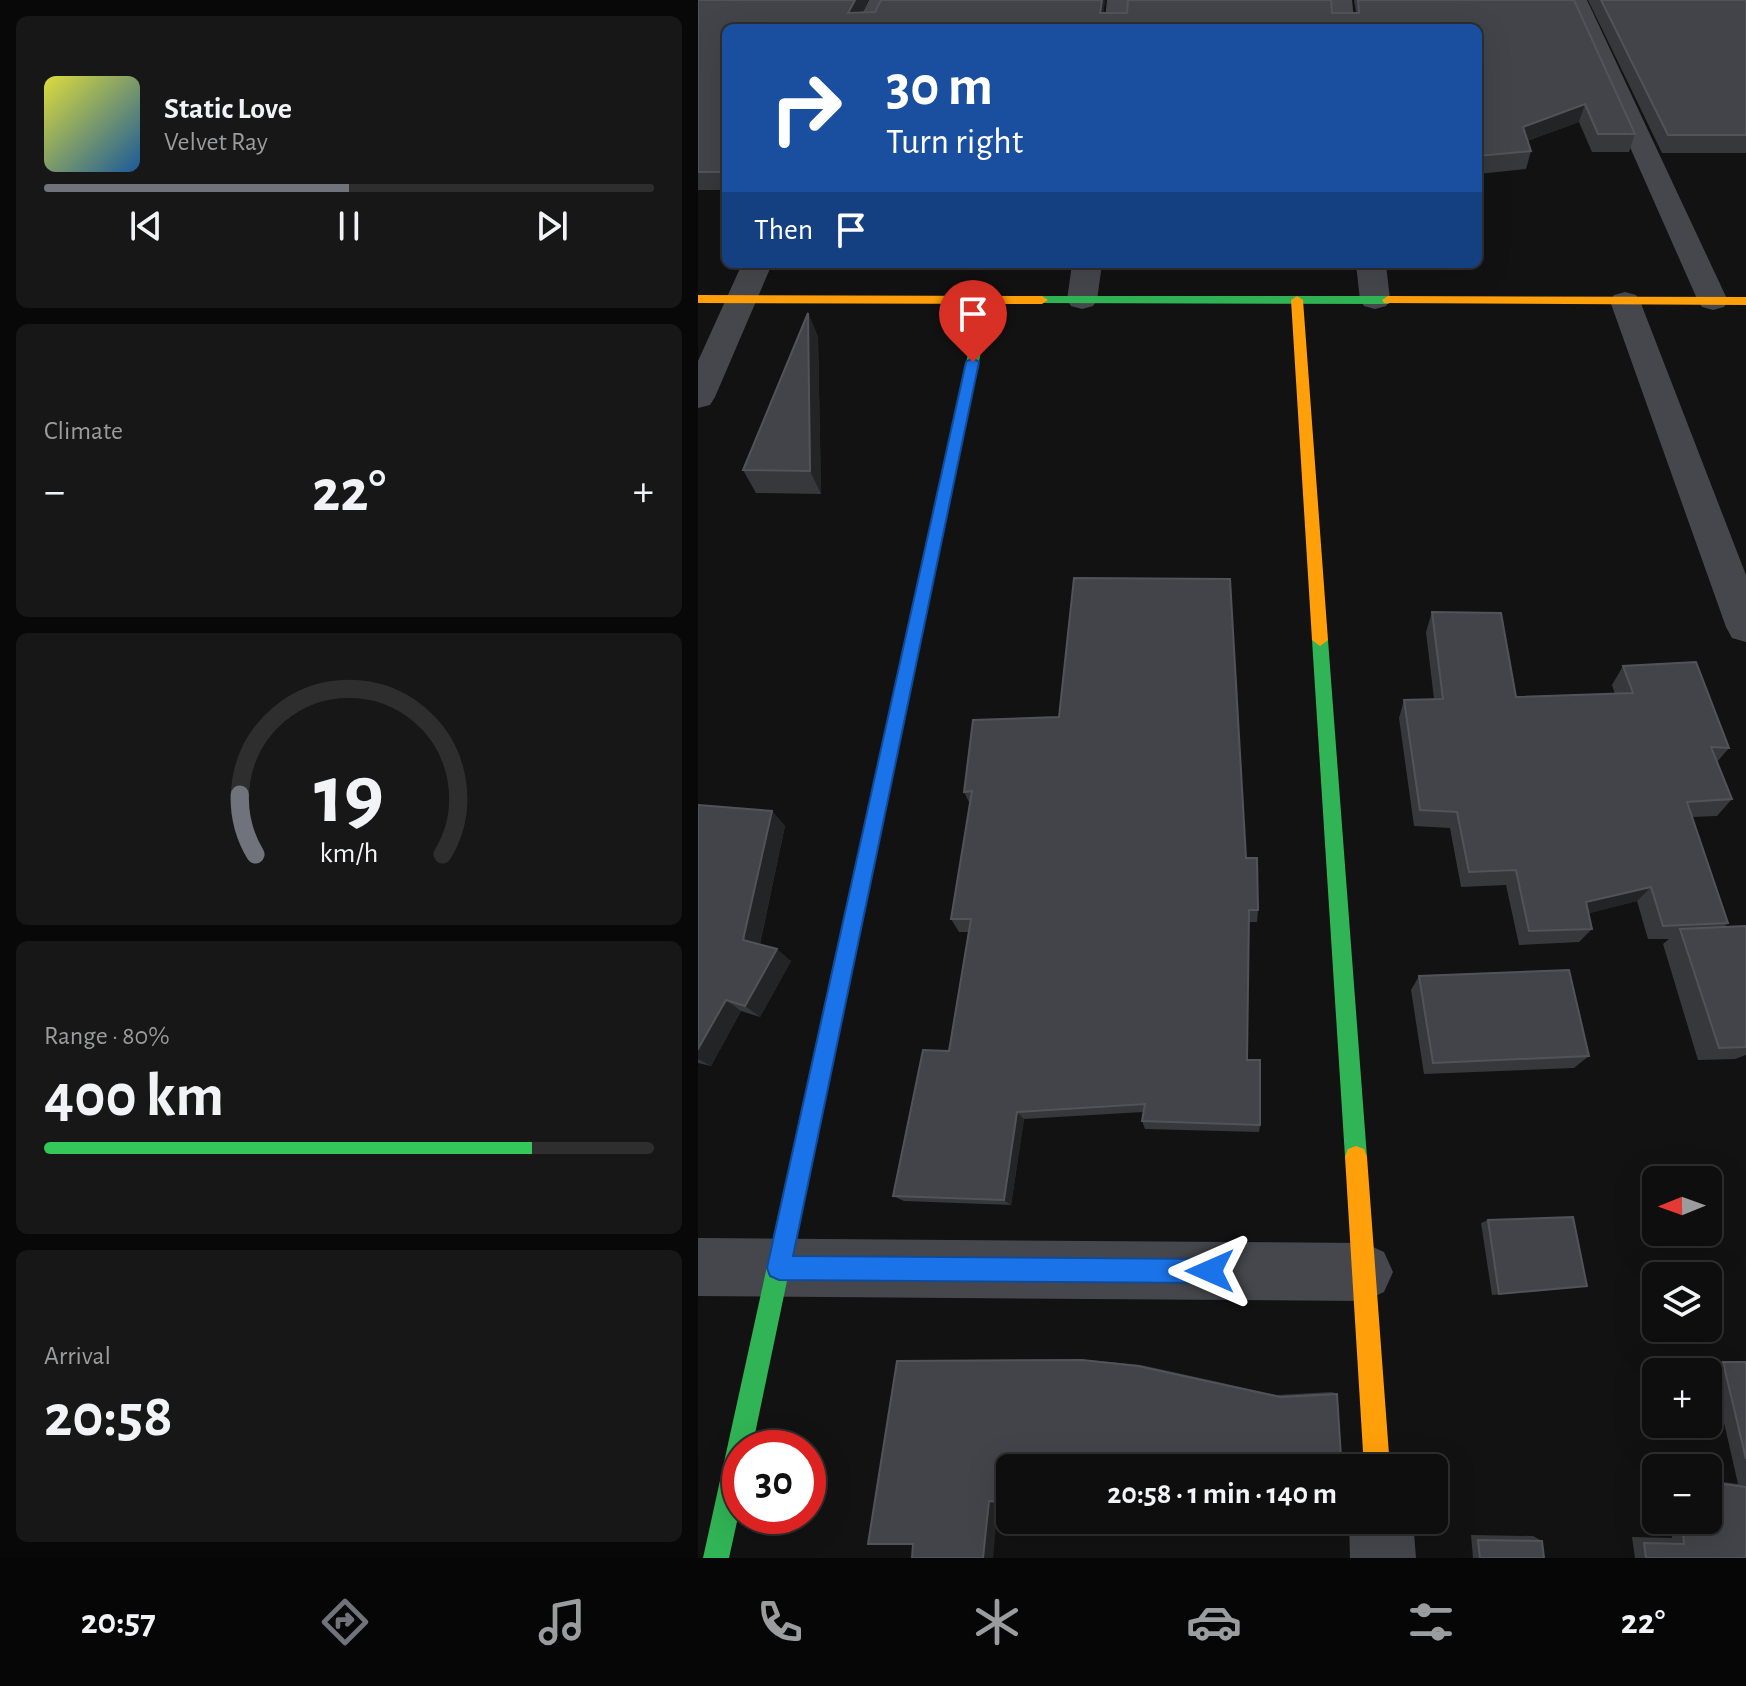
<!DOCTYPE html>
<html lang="en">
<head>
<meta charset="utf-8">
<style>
  :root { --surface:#0e0e0e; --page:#171717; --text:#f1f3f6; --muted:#9b9c9e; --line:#2e2e2e; --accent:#70727c }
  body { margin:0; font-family:"Alegreya Sans",sans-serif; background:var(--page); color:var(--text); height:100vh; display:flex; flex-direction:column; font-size:30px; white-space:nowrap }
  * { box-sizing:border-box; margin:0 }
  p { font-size:26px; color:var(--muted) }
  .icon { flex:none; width:44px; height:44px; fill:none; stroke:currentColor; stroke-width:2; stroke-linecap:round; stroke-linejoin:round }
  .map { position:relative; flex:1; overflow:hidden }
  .sheet { display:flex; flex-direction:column; gap:16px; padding:16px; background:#080808; width:698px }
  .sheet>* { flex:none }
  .banner { position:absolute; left:24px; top:24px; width:760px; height:244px; border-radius:12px; box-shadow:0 8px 32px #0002,0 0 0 2px var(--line); background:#1a4fa0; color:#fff; overflow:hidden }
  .needle { width:52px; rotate:269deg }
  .controls { position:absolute; left:944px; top:1166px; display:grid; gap:16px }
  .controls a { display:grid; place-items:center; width:80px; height:80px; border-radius:12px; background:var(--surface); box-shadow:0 8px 32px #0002,0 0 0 2px var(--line); font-size:40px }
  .speed { position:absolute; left:24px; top:1430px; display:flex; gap:16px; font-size:40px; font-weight:700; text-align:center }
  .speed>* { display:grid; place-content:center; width:104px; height:104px; border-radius:50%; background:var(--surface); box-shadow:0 8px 32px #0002,0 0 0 2px var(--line); line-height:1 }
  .speed .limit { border:12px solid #d22; background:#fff; color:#111 }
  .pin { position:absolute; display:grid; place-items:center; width:68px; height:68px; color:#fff; margin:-82px -34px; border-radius:50% 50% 50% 0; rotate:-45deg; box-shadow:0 0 8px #0007 }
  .pin .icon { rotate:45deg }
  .me { position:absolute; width:88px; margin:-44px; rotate:270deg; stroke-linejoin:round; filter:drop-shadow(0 0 6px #0008) }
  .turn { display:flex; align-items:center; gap:28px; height:168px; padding:0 32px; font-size:36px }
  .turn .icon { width:104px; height:104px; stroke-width:2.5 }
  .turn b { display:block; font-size:56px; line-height:68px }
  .then { display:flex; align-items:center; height:76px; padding:0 32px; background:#0003; gap:16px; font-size:30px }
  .big { font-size:60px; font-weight:700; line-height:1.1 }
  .sheet .card { flex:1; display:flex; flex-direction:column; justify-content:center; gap:12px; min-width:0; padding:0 28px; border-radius:12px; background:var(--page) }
  .sheet .dial { align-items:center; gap:0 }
  .dial svg { height:208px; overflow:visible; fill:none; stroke:var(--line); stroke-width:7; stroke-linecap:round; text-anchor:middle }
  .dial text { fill:var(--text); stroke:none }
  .song { display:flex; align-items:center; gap:24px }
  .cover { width:96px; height:96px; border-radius:12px; background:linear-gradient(135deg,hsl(60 70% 55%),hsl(210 70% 35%)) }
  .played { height:8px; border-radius:4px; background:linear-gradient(90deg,var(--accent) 50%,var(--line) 50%) }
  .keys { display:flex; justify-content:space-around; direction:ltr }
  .heat { display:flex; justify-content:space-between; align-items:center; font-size:44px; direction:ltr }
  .charge { height:12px; border-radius:6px; background:linear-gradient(90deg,#34c759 80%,var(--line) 0) }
  .trip { position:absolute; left:298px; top:1454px; width:452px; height:80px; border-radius:12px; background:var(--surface); box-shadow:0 8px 32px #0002,0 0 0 2px var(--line); font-weight:700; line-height:80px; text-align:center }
  .tab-bar { display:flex; height:128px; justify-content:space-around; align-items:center; background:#060606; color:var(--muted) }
  .tab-bar .icon { width:56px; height:56px }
  .tab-bar .current { color:var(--accent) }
  .tab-bar b { font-size:36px; color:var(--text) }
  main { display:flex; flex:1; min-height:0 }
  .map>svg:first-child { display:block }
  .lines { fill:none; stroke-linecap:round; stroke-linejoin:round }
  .street { fill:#46474c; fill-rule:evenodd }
  .fast { fill:#30b455; fill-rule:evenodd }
  .slow { fill:#ff9f0a; fill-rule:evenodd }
  .jam { fill:#e5322d; fill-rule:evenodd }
  .wall { fill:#37383c }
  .shaded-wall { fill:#232426 }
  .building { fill:#434449; stroke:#52535a; stroke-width:2 }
  .route { fill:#1a73e8; stroke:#114b97; stroke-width:2 }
</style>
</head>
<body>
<main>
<section class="sheet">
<div class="card">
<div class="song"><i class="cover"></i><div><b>Static Love</b><p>Velvet Ray</p></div></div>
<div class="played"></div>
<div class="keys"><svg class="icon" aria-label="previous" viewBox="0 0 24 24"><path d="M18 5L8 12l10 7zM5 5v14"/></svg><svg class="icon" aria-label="pause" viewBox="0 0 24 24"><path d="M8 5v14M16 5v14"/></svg><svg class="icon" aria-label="next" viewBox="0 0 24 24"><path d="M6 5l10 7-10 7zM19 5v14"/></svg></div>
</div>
<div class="card"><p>Climate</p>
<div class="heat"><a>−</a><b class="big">22°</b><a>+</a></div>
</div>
<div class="card dial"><svg viewBox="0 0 100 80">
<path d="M14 69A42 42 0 1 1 86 69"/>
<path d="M14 69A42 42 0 0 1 8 46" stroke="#70727c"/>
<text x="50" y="56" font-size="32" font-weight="700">19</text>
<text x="50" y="72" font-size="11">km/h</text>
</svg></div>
<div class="card"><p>Range · 80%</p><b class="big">400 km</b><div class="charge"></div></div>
<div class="card"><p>Arrival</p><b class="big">20:58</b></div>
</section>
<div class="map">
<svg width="1048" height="1558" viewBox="0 0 1048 1558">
  <rect width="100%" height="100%" fill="#121213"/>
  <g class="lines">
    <path class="street" d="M171,0H193L179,28H157Z
      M409,0H431L428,28H406Z
      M632,0H654L657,28H635Z
      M867,0H889L1030,301L1026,307L1015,310L1004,307L1000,301Z
      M44,264H74L17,397L12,405L0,408V361Z
      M374,264H404L399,300L395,306L384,309L373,306L369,300Z
      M658,264H688L692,300L688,306L677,309L666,306L662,300Z
      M927,292L938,295L942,301L1048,575V642L1034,638L1028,627L912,301L916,295Z
      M0,1238L666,1243L686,1252L695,1272L686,1292L666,1301L0,1296Z
      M651,1520H715L718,1558H652Z"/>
    <path class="fast" d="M288,295L294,299L253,496L246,501L239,496L282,299Z
      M344,296H690L696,300L690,304L340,303V297Z
      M622,634L630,640L669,1157L666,1165L658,1168L650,1165L647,1157L614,640Z
      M146,951L153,954L156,961L54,1448H42V1508L31,1558H5L136,961L139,954Z"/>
    <path class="slow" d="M0,295L344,296L350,300L344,304L0,303Z
      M599,296L605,300L630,640L622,646L614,640L593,300Z
      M690,296L1048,297V305L686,303L684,300Z
      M658,1146L666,1149L669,1157L692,1468H666L647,1157L650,1149Z"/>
    <path class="jam" d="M246,491L253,496L156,961L153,968L146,971L139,968L136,961L239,496Z"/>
  </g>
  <path class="wall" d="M0,0H170L164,13L177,12L183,0H407L405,13H658L656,0H876L937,134L931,152H894L881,122L829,141L833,151L828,169L780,174V28H28V190H0Z
    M890,0H1048V153H964Z
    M110,313L120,337L123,494L58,493L45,470Z
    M734,612L818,697L917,694L914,685L925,666L1031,748L1019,762L1034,799L1019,816L994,817L1030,923L1026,927L1048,926V1055L1037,1059L1000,1060L965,944L971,939H950L939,901L891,913L894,929L881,942L821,945L808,885L763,887L752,828L716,826L701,718L706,700L736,699L728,632Z
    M275,720L548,858L560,910L559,922H551L549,1060L562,1125L561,1132L447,1129L444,1121L445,1112L326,1119L313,1205L206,1201L195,1196L251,1051L271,932H261L253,919L272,804L266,792Z
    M0,805L74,811L87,826L62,944L93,961L62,1017L43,1011L13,1066L0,1063Z
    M721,976L891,1056L876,1068L726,1074L713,990Z
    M790,1220L889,1286L794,1295L783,1223Z
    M212,1360H390L443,1365L579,1395L634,1392L639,1394L425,1463V1468L300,1502L199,1361Z
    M1012,1361L1048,1362V1558H937L934,1537L974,1538L972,1520H1010V1480L1040,1484Z
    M773,1535L835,1536L844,1541L846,1558H775Z"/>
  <path class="shaded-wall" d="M157,0H170L156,28L150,13Z
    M404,0H407L404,28L402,13Z
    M887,104L881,122L820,144L825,127Z
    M110,313L120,337L123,494L112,471Z
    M74,811L87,826L60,952L45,940Z
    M953,887L939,901L877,917L888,902Z
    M79,949L93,961L62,1017L47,1006Z
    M28,1000L43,1011L13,1066L0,1059V1049Z
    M319,1112L326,1119L313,1205L306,1200Z
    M301,1494L295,1558H285L291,1501Z"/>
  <path class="building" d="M0,0H157L150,13L177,12L183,0H404L402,13H429L430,0H633L634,13H661L660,0H876L937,134H900L887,104L825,127L833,151L780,156V28H28V172H0Z
    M903,0H1048V135H970Z
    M110,313L112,471L45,470Z
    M376,578L532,579L548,858H559L560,910H551L549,1060H562V1125L444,1121L447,1104L319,1112L306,1200L195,1196L225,1050L251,1051L273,919H253L274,791L266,792L275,720L361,717Z
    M734,612L803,613L818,697L935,693L925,666L998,662L1031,748L1013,747L1034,799L989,802L1030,923L965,926L953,887L888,902L894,929L831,931L818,870L771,872L759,812L722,810L706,700L745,699Z
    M0,805L74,811L45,940L79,949L47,1006L28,1000L0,1049Z
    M1048,926V1047L1021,1048L982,929Z
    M871,970L891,1056L735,1063L721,976Z
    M875,1217L889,1286L801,1294L790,1220Z
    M384,1360L440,1366L582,1397L639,1394L643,1457H634V1468H447L421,1462V1468H312V1503L291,1501L285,1558H214L215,1544H170L199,1361Z
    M1025,1362H1048V1459Z
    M1010,1482L1048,1487V1558H948L946,1543L986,1544L984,1520H1010Z
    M780,1540L844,1541L846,1558H782Z"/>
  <path class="route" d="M275,358L281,362L95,1256L512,1259L520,1262L524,1271L520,1279L512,1283L81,1280L72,1276L69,1268L268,362Z"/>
</svg>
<div class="controls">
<a><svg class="needle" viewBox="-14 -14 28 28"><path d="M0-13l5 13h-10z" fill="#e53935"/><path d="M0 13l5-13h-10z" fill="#9b9c9e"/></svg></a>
<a><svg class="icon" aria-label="layers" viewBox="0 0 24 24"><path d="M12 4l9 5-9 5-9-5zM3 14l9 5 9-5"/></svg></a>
<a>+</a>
<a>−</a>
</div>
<div class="speed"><div class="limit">30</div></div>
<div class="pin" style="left:275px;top:362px;background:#d93025"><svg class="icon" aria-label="arrive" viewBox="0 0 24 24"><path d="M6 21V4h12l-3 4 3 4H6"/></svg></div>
<svg class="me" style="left:512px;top:1271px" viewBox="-20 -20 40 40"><path d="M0-17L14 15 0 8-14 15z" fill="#1a73e8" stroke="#fff" stroke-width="4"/></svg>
<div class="trip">20:58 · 1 min · 140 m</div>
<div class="banner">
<div class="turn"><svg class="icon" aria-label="right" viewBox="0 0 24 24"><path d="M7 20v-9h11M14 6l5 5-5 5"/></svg><div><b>30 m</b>Turn right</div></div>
<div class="then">Then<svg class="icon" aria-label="arrive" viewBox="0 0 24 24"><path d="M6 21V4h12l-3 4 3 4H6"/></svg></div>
</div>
</div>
</main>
<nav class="tab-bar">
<b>20:57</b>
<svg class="icon current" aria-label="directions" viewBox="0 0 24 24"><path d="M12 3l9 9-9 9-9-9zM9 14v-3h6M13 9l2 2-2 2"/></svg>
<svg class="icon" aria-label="music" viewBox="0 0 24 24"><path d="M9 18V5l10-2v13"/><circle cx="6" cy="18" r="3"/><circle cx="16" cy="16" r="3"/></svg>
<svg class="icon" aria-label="phone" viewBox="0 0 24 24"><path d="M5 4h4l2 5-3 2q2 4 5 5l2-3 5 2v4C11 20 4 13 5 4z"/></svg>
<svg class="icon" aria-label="climate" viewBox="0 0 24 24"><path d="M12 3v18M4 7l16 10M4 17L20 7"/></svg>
<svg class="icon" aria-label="car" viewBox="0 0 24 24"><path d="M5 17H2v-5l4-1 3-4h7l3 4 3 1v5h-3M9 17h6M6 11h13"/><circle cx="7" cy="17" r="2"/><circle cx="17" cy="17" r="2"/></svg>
<svg class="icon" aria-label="filters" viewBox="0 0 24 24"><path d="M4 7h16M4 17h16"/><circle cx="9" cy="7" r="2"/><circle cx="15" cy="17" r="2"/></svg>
<b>22°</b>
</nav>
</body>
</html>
